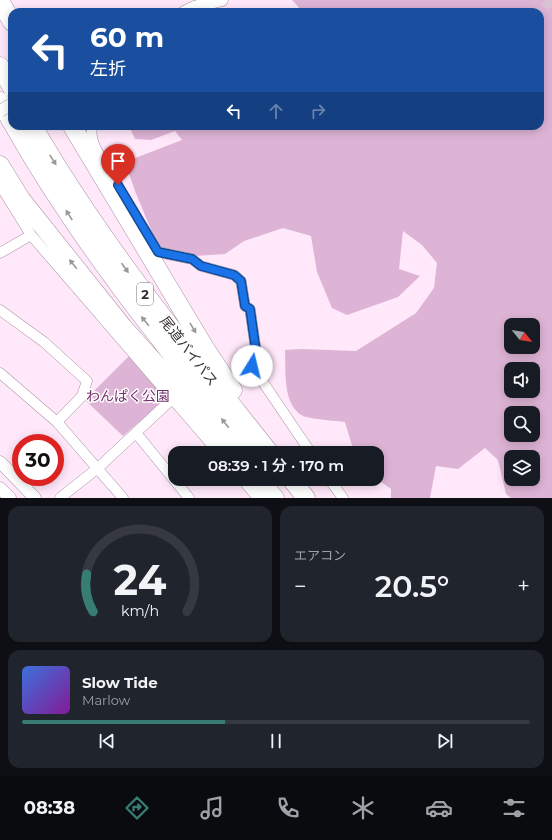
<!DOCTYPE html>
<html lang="ja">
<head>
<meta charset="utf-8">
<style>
  :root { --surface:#171b24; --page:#20242c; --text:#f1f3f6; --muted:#9ea1a6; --line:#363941; --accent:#387d73 }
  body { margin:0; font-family:Montserrat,"Noto Sans JP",sans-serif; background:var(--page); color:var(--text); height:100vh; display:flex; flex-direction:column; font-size:15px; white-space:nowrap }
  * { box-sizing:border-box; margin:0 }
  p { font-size:13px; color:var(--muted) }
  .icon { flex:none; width:22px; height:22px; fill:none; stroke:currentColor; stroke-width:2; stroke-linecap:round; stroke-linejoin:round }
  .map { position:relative; height:498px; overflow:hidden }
  .sheet { display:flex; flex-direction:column; gap:8px; padding:8px; background:#0d0f14; flex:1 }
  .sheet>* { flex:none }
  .hud { position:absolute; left:8px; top:8px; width:536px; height:122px; border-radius:12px; box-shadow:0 2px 10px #0003; background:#1a4fa0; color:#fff; overflow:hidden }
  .needle { width:26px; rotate:120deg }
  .controls { position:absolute; left:504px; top:318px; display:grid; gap:8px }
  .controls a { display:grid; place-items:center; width:36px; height:36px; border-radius:8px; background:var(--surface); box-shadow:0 2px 10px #0003; font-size:20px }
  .speed { position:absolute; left:12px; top:434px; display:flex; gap:8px; font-size:20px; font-weight:700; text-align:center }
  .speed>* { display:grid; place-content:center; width:52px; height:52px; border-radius:50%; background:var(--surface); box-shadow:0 2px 10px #0003; line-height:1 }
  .speed .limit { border:6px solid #d22; background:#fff; color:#111 }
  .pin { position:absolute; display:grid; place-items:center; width:34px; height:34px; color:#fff; margin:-41px -17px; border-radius:50% 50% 50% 0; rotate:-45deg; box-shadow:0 0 4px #0007 }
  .pin .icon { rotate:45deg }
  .me { position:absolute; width:44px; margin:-22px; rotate:9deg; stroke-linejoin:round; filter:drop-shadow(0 0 3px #0008) }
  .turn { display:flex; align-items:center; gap:14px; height:84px; padding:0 16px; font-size:18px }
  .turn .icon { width:52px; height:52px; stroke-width:2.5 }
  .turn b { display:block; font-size:28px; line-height:34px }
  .lanes { display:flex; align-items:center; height:38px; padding:0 16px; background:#0003; justify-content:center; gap:20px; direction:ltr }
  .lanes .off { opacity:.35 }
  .big { font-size:30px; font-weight:600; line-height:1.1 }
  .sheet .card { flex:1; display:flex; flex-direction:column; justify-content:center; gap:6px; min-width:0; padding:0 14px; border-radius:12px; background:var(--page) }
  .sheet .dial { align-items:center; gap:0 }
  .dial svg { height:104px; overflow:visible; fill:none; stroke:var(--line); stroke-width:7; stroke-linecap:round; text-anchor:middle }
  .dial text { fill:var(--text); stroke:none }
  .song { display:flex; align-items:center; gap:12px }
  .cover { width:48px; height:48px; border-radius:6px; background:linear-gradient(135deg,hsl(220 70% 55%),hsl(290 70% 35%)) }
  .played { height:4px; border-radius:2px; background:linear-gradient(90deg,var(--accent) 40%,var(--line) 40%) }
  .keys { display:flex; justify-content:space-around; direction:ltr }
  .heat { display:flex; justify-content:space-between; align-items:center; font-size:22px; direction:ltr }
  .sheet .tiles { flex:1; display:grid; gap:8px; grid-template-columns:1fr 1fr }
  .card:last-child { grid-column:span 2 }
  .trip { position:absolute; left:168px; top:446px; width:216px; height:40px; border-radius:12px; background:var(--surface); box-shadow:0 2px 10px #0003; font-weight:600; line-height:40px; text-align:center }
  .dock { display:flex; height:64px; justify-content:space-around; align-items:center; background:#090b0e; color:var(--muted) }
  .dock .icon { width:28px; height:28px }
  .dock .current { color:var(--accent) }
  .dock b { font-size:18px; color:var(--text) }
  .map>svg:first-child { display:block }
  .green { fill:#deb4d6; fill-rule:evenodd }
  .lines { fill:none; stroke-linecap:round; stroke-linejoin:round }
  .tertiary-tunnel { stroke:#d7c3d2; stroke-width:12; stroke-dasharray:12 6; stroke-linecap:butt }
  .minor-casing { stroke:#a893a4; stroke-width:11 }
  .tertiary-casing { stroke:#a893a4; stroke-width:13 }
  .motorway-casing { stroke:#a893a4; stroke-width:19 }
  .minor { stroke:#fff; stroke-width:10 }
  .tertiary { stroke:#fff; stroke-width:12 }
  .motorway { stroke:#fff; stroke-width:18 }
  .tertiary-bridge-casing { stroke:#a893a4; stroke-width:13; stroke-linecap:butt }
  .tertiary-bridge { stroke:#fff; stroke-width:12 }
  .oneway { fill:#9a969a }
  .route-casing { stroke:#114b97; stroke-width:10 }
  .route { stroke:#1a73e8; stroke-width:7 }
  .labels { text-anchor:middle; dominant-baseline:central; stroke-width:3; stroke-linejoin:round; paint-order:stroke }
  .shield { fill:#fff; stroke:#726c71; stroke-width:1 }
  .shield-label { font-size:13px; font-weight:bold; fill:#362d34 }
  .street-label { font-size:14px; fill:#362d34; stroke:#fff }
  .park-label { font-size:14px; fill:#742e6b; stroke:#fff }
</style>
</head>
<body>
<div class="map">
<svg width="552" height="498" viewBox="0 0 552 498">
  <rect width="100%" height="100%" fill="#ffe8fa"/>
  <path class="green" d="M292,0H552V498H511L506,494L498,460L485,448L458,469L436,466L430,498H391V489L377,479V453H356L353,449L345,422C337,421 309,419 303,416C282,405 286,370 285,350L301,349L356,351L416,313L434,288L437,263L422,245L403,231L399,269L420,276L398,297L347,315L332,308L317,272L311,236L283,228L244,241L225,254L194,256L166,252L156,242L135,191L125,162L182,140L175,131L151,140L135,139L129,126H540V12H303ZM511,325H533V347H511ZM511,369H533V391H511ZM511,413H533V435H511ZM511,457H533V479H511Z
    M129,356L167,398L123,436L85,400Z"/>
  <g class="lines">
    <path class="tertiary-tunnel" d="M545,0L552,6"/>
    <defs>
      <path id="minor" d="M92,126C90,137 94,146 100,156
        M110,173L158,252L192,259L201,266L234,275L241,281L245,306L250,309L256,351L252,366L311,453
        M0,185L31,235L219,453
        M0,253L31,235
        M0,310L44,342L87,381L82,396L57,422
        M0,373L57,422L123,498
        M136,433L189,498
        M242,479L258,498
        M329,479L343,498
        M60,498L99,467L172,399"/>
      <path id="tertiary" d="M184,12L194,7L222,0
        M0,462L35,498
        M0,488L10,498"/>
      <path id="motorway" d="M0,1L12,22
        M0,66L12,88
        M0,101L12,123
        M14,126C80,243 166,348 250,453
        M33,126C101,244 186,347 270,453
        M72,126L205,348L233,390
        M0,165L21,199L123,327L235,452
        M258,479L275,498
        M291,479L306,498"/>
    </defs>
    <use href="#minor" class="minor-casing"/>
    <use href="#tertiary" class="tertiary-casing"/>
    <use href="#motorway" class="motorway-casing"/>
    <use href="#minor" class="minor"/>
    <use href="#tertiary" class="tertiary"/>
    <use href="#motorway" class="motorway"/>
    <defs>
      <path id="tertiary-bridge" d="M0,111L12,104"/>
    </defs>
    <use href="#tertiary-bridge" class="tertiary-bridge-casing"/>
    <use href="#tertiary-bridge" class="tertiary-bridge"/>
  </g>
  <defs><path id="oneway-solid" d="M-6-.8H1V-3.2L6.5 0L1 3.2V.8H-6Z"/></defs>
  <g class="oneway">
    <use href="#oneway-solid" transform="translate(53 160) rotate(58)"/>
    <use href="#oneway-solid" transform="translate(69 215) rotate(-123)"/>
    <use href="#oneway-solid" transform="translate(73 264) rotate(-129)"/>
    <use href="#oneway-solid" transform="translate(125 268) rotate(54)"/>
    <use href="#oneway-solid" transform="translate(145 321) rotate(-129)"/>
    <use href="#oneway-solid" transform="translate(193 328) rotate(59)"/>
    <use href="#oneway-solid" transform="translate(225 423) rotate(-128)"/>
  </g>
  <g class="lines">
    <defs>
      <path id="route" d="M118,185L158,252L192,259L201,266L234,275L241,281L245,306L250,309L256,351L252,366"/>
    </defs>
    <use href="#route" class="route-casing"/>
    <use href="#route" class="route"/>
  </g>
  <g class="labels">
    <rect class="shield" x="137" y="283" width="16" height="22" rx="3"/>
    <g class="shield-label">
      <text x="145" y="294">2</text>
    </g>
    <g class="street-label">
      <text transform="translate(189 351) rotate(52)">尾道バイパス</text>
    </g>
    <g class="park-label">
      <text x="128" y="396">わんぱく公園</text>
    </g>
  </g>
</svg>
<div class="controls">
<a><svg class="needle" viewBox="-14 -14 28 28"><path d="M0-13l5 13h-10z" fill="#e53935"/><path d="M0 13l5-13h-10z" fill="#9ea1a6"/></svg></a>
<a><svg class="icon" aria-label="sound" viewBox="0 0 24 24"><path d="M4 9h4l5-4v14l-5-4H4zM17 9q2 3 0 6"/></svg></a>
<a><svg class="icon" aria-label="search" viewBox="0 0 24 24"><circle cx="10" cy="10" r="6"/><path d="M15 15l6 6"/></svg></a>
<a><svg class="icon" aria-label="layers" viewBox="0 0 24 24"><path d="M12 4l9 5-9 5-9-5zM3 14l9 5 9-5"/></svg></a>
</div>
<div class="speed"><div class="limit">30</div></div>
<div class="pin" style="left:118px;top:185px;background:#d93025"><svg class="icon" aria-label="arrive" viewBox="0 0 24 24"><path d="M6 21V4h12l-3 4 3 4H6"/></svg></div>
<svg class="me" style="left:252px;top:366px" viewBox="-20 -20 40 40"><circle r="19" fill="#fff"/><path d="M0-13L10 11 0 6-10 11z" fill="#1a73e8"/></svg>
<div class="trip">08:39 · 1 分 · 170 m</div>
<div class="hud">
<div class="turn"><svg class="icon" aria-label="left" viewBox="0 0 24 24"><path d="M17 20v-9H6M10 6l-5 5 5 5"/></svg><div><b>60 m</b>左折</div></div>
<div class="lanes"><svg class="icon" aria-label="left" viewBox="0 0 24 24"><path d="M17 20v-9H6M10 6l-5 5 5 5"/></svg><svg class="icon off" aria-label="ahead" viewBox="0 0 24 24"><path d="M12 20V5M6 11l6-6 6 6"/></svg><svg class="icon off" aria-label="right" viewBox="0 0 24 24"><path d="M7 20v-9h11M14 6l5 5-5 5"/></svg></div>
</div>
</div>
<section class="sheet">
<div class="tiles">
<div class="card dial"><svg viewBox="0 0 100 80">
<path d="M14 69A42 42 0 1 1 86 69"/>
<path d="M14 69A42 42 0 0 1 9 40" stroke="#387d73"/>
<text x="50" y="56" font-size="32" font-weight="700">24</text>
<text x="50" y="72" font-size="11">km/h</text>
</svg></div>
<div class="card"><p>エアコン</p>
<div class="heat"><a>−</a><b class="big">20.5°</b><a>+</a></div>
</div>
<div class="card">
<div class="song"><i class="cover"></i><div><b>Slow Tide</b><p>Marlow</p></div></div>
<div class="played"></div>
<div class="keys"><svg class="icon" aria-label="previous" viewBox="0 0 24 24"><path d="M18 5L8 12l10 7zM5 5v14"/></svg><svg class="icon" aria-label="pause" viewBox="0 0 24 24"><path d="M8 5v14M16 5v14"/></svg><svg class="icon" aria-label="next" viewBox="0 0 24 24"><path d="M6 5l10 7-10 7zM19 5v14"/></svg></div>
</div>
</div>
</section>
<nav class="dock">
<b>08:38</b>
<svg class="icon current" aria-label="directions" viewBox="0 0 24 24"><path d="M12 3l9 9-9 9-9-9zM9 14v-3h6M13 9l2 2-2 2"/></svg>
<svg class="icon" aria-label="music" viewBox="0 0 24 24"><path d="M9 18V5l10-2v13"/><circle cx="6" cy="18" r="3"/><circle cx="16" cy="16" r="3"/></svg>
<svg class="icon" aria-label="phone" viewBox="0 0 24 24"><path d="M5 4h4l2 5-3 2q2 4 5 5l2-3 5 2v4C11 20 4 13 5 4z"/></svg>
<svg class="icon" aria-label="climate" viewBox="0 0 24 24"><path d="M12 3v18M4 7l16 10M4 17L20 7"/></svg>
<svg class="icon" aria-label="car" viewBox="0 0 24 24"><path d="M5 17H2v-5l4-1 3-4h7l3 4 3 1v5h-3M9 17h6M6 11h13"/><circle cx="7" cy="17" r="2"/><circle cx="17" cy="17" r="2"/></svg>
<svg class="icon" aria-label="filters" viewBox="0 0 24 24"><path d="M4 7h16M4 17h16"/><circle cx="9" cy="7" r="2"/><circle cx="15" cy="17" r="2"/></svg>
</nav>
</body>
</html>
